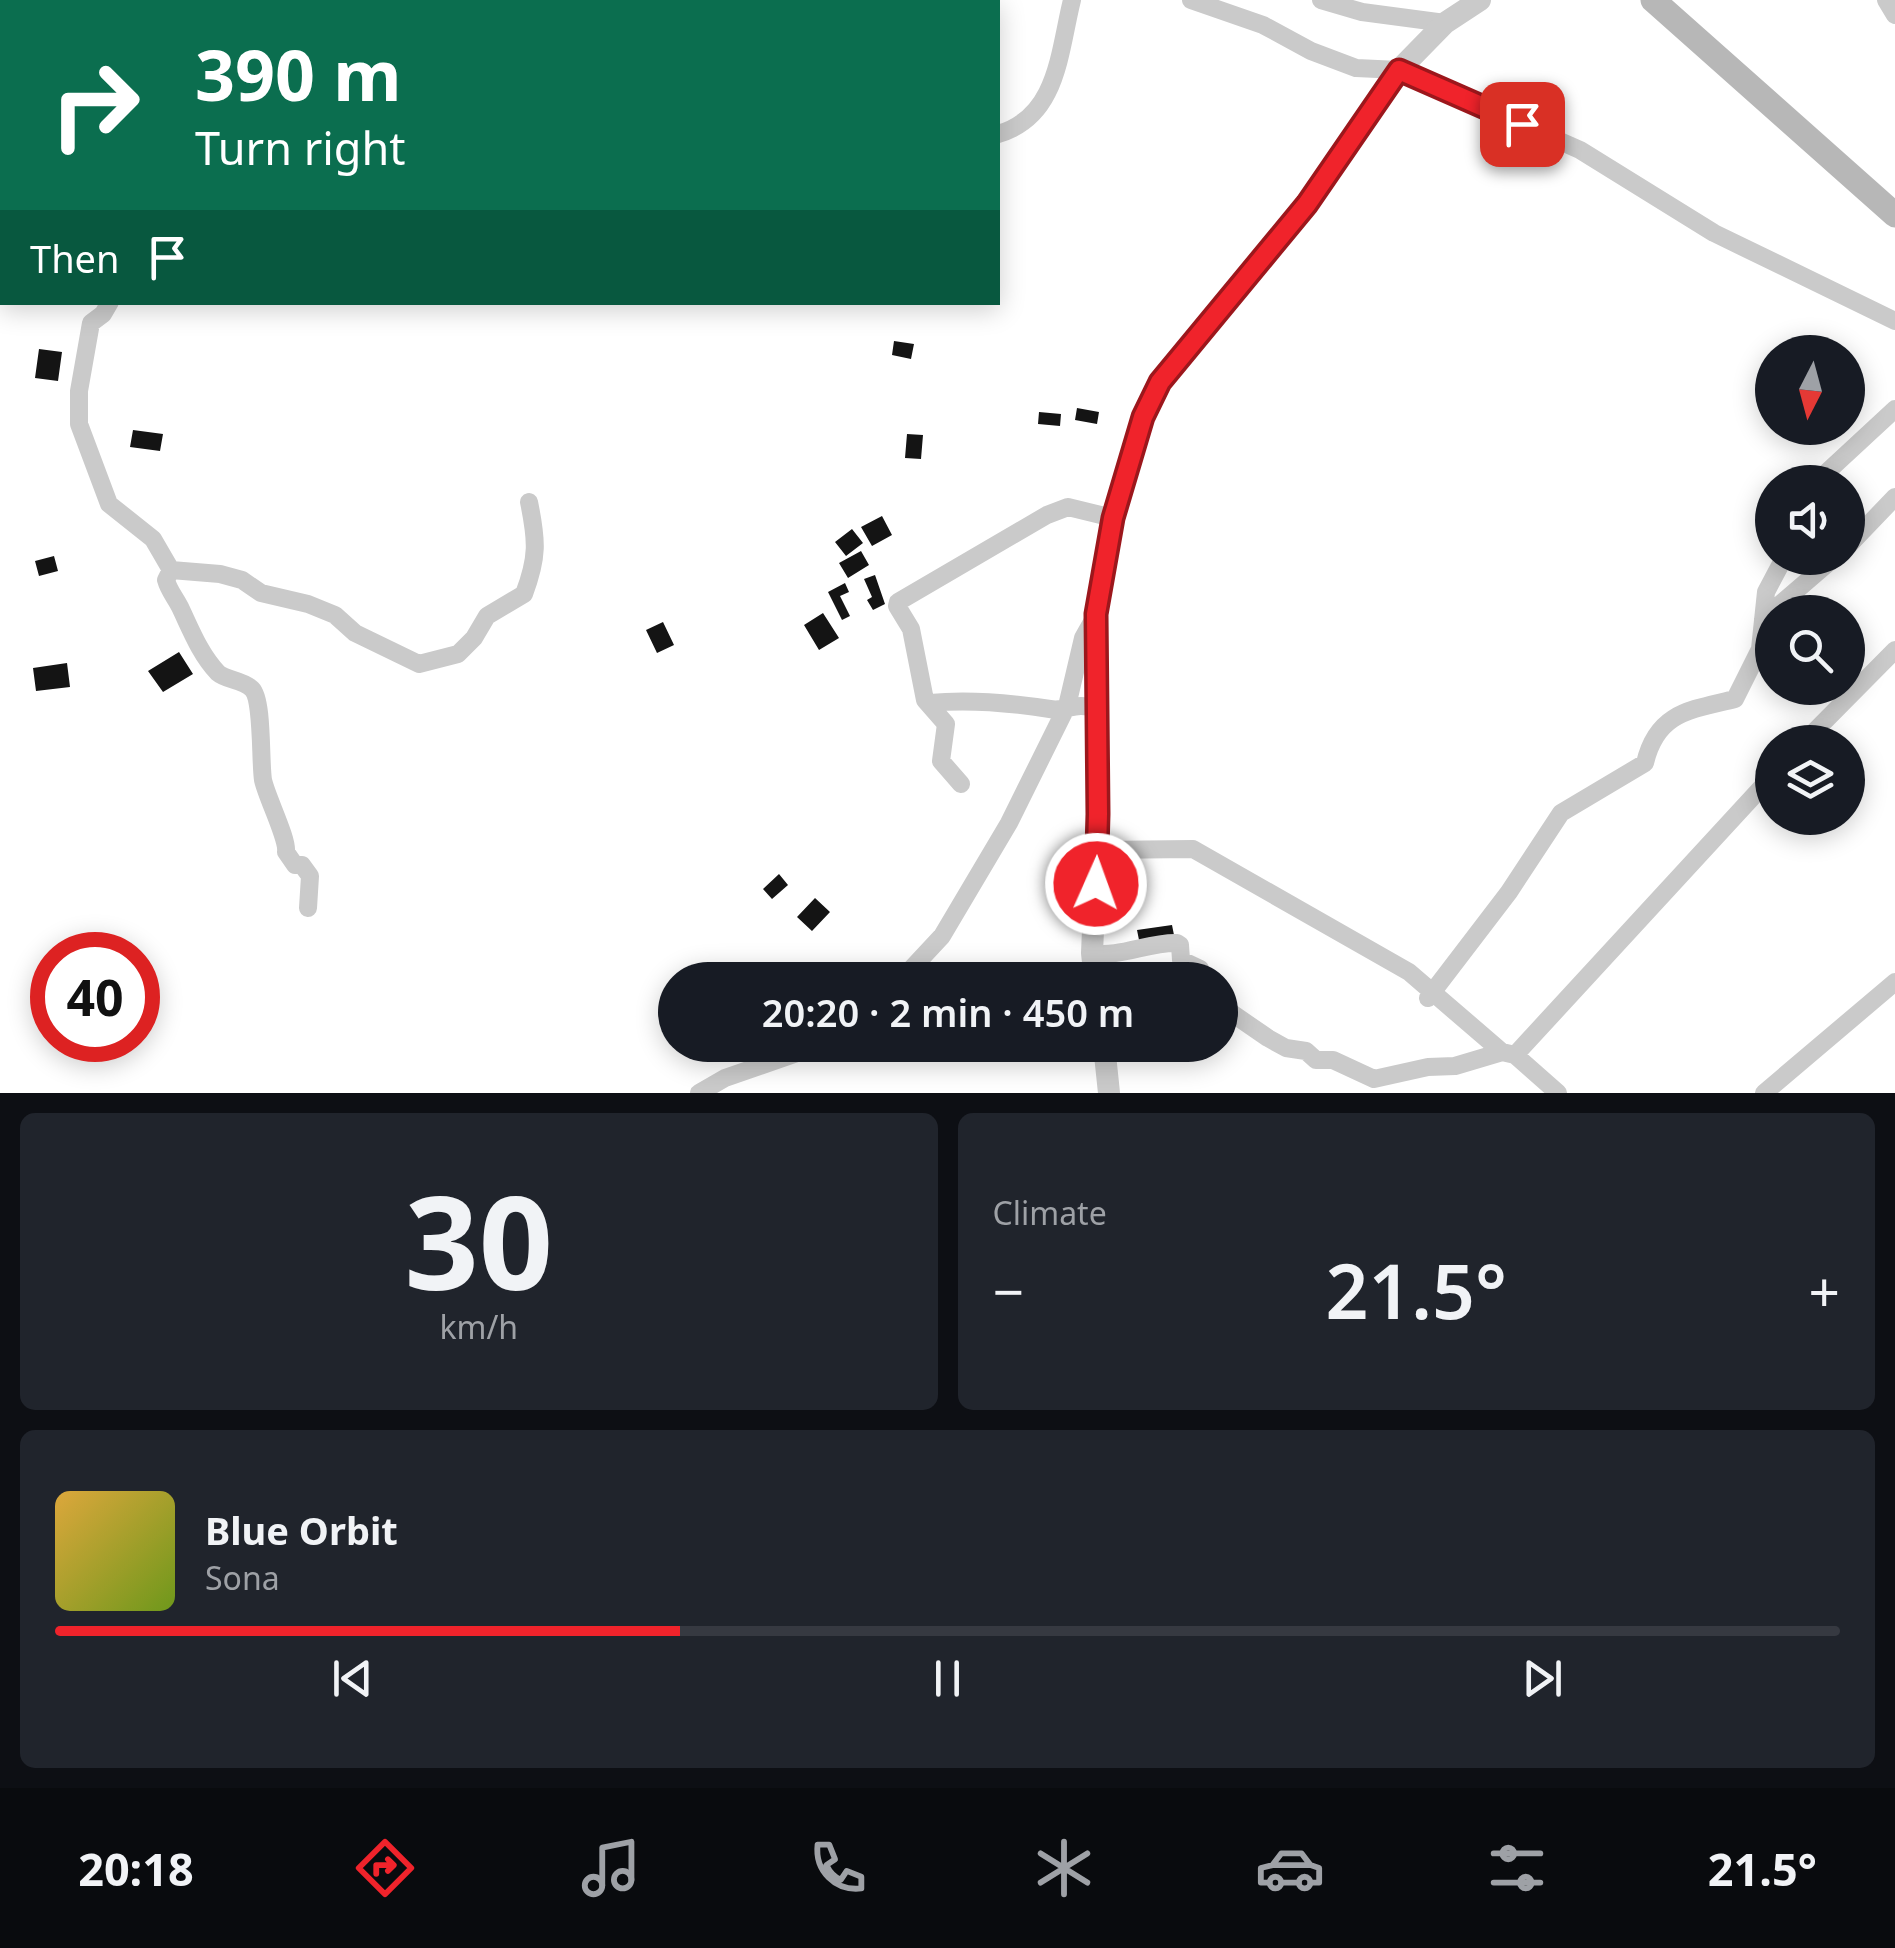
<!DOCTYPE html>
<html lang="en">
<head>
<meta charset="utf-8">
<style>
  :root { --surface:#171b24; --page:#20242c; --text:#f1f3f6; --muted:#9ea1a6; --line:#363941; --accent:#f0232b }
  body { margin:0; font-family:"Noto Sans",sans-serif; background:var(--page); color:var(--text); height:100vh; display:flex; flex-direction:column; font-size:38px; white-space:nowrap }
  * { box-sizing:border-box; margin:0 }
  p { font-size:32px; color:var(--muted) }
  .icon { flex:none; width:55px; height:55px; fill:none; stroke:currentColor; stroke-width:2; stroke-linecap:round; stroke-linejoin:round }
  .map { position:relative; height:1093px; overflow:hidden }
  .drawer { display:flex; flex-direction:column; gap:20px; padding:20px; background:#0d0f14; flex:1 }
  .drawer>* { flex:none }
  .banner { position:absolute; left:0px; top:0px; width:1000px; height:305px; box-shadow:0 5px 25px #0003; background:#0b6e4f; color:#fff; overflow:hidden }
  .needle { width:65px; rotate:186deg }
  .buttons { position:absolute; left:1755px; top:335px; display:grid; gap:20px }
  .buttons a { display:grid; place-items:center; width:110px; height:110px; border-radius:50%; background:var(--surface); box-shadow:0 5px 25px #0003; font-size:50px }
  .speed { position:absolute; left:30px; top:932px; display:flex; gap:20px; font-size:50px; font-weight:700; text-align:center }
  .speed>* { display:grid; place-content:center; width:130px; height:130px; border-radius:50%; background:var(--surface); box-shadow:0 5px 25px #0003; line-height:1 }
  .speed .limit { border:15px solid #d22; background:#fff; color:#111 }
  .pin { position:absolute; display:grid; place-items:center; width:85px; height:85px; color:#fff; margin:-42px; border-radius:20px; box-shadow:0 5px 15px #0006 }
  .me { position:absolute; width:110px; margin:-55px; rotate:2deg; stroke-linejoin:round; filter:drop-shadow(0 0 8px #0008) }
  .turn { display:flex; align-items:center; gap:35px; height:210px; padding:0 30px; font-size:45px }
  .turn .icon { width:130px; height:130px; stroke-width:2.5 }
  .turn b { display:block; font-size:70px; line-height:85px }
  .then { display:flex; align-items:center; height:95px; padding:0 30px; background:#0003; gap:20px; font-size:38px }
  .big { font-size:75px; font-weight:600; line-height:1.1 }
  .drawer .tile { flex:1; display:flex; flex-direction:column; justify-content:center; gap:15px; min-width:0; padding:0 35px; border-radius:15px; background:var(--page) }
  .drawer .dial { align-items:center; gap:0 }
  .dial b { font-size:130px; line-height:1 }
  .song { display:flex; align-items:center; gap:30px }
  .cover { width:120px; height:120px; border-radius:15px; background:linear-gradient(135deg,hsl(40 70% 55%),hsl(80 70% 35%)) }
  .played { height:10px; border-radius:5px; background:linear-gradient(90deg,var(--accent) 35%,var(--line) 35%) }
  .keys { display:flex; justify-content:space-around; direction:ltr }
  .heat { display:flex; justify-content:space-between; align-items:center; font-size:55px; direction:ltr }
  .drawer .tiles { flex:1; display:grid; gap:20px; grid-template-columns:1fr 1fr }
  .tile:last-child { grid-column:span 2 }
  .trip { position:absolute; left:658px; top:962px; width:580px; height:100px; border-radius:50px; background:var(--surface); box-shadow:0 5px 25px #0003; font-weight:600; line-height:100px; text-align:center }
  .menu { display:flex; height:160px; justify-content:space-around; align-items:center; background:#090b0e; color:var(--muted) }
  .menu .icon { width:70px; height:70px }
  .menu .active { color:var(--accent) }
  .menu b { font-size:45px; color:var(--text) }
  .map>svg:first-child { display:block }
  .building { fill:#141414 }
  .lines { fill:none; stroke-linecap:round; stroke-linejoin:round }
  .minor { stroke:#cacaca; stroke-width:18 }
  .tertiary { stroke:#cacaca; stroke-width:22 }
  .secondary { stroke:#b7b7b7; stroke-width:25 }
  .route-casing { stroke:#9c171c; stroke-width:25 }
  .route { stroke:#f0232b; stroke-width:18 }
</style>
</head>
<body>
<div class="map">
<svg width="1895" height="1093" viewBox="0 0 1895 1093">
  <rect width="100%" height="100%" fill="#fff"/>
  <path class="building" d="M894,341L914,344L911,359L892,355Z
    M39,349L62,352L58,381L35,378Z
    M1077,408L1099,412L1097,424L1075,420Z
    M1039,412L1061,414L1060,426L1038,424Z
    M133,430L163,434L160,451L130,447Z
    M907,434L923,435L921,459L905,458Z
    M882,516L892,535L872,546L861,527Z
    M852,529L863,543L846,556L835,542Z
    M861,551L869,565L848,578L839,563Z
    M54,556L58,571L39,576L35,561Z
    M875,575L885,604L873,610L867,600L872,597L864,579Z
    M845,583L849,592L840,596L850,616L842,620L828,592Z
    M823,613L839,638L819,650L804,625Z
    M663,622L674,645L657,653L646,630Z
    M179,652L193,674L163,692L148,671Z
    M67,663L70,687L36,691L33,668Z
    M779,874L788,885L772,899L763,889Z
    M815,898L830,912L812,931L797,917Z
    M1172,925L1175,940L1140,945L1137,930Z"/>
  <g class="lines">
    <path class="minor" d="M1191,0L1263,25L1311,51L1356,68L1399,70L1580,150L1714,233L1895,321
      M1321,0L1362,12L1445,23
      M1886,0L1895,15
      M99,2L103,0
      M225,2V0
      M0,93L2,91
      M998,134C1058,117 1059,52 1072,0
      M110,302L103,314L91,323L79,391V424L109,504L153,539L171,570L220,574L242,580L261,593L308,604L335,615L355,633L419,664L458,654L474,638L487,616L524,594C538,557 537,541 529,502
      M1822,482L1827,472L1895,409
      M1848,546L1895,497
      M171,570L166,580C169,591 175,597 180,607C191,630 200,654 218,673C226,680 243,680 252,689C263,700 260,760 263,780C267,798 288,839 286,852L295,865H302L310,876L308,908
      M1763,619L1834,558
      M930,703C970,699 1011,703 1050,709C1068,712 1074,701 1097,709
      M1804,742L1895,650
      M961,784L941,761L946,724L925,700L911,629L897,606L898,602L1047,515L1068,507L1113,518
      M1097,850L1193,849L1409,972L1502,1052
      M1092,953C1119,958 1149,942 1177,943L1180,945L1181,960L1200,969L1201,980
      M901,980L942,936L1009,823L1067,706L1083,638L1096,615
      M1428,998L1509,892L1561,813L1645,763C1657,712 1690,710 1735,699L1760,649L1766,592L1784,558
      M1220,1005L1268,1038L1286,1048L1306,1051L1316,1060H1333L1374,1079L1428,1067L1455,1066L1502,1052L1515,1055L1558,1093
      M1515,1055L1772,776
      M699,1093L725,1078L820,1045
      M1764,1093L1895,982"/>
    <path class="tertiary" d="M1095,980L1092,953L1098,815L1096,614L1113,518L1143,417L1161,382L1307,203L1399,70L1445,23L1480,0
      M1104,1045L1109,1093"/>
    <path class="secondary" d="M1653,0L1895,215"/>
  </g>
  <g class="lines">
    <defs>
      <path id="route" d="M1096,884L1098,814L1096,614L1113,518L1143,417L1160,382L1307,204L1399,70L1522,124"/>
    </defs>
    <use href="#route" class="route-casing"/>
    <use href="#route" class="route"/>
  </g>
</svg>
<div class="buttons">
<a><svg class="needle" viewBox="-14 -14 28 28"><path d="M0-13l5 13h-10z" fill="#e53935"/><path d="M0 13l5-13h-10z" fill="#9ea1a6"/></svg></a>
<a><svg class="icon" aria-label="sound" viewBox="0 0 24 24"><path d="M4 9h4l5-4v14l-5-4H4zM17 9q2 3 0 6"/></svg></a>
<a><svg class="icon" aria-label="search" viewBox="0 0 24 24"><circle cx="10" cy="10" r="6"/><path d="M15 15l6 6"/></svg></a>
<a><svg class="icon" aria-label="layers" viewBox="0 0 24 24"><path d="M12 4l9 5-9 5-9-5zM3 14l9 5 9-5"/></svg></a>
</div>
<div class="speed"><div class="limit">40</div></div>
<div class="pin" style="left:1522px;top:124px;background:#d93025"><svg class="icon" aria-label="arrive" viewBox="0 0 24 24"><path d="M6 21V4h12l-3 4 3 4H6"/></svg></div>
<svg class="me" style="left:1096px;top:884px" viewBox="-20 -20 40 40"><circle r="17" fill="#f0232b" stroke="#fff" stroke-width="3"/><path d="M0-11L8 9 0 5-8 9z" fill="#fff"/></svg>
<div class="trip">20:20 · 2 min · 450 m</div>
<div class="banner">
<div class="turn"><svg class="icon" aria-label="right" viewBox="0 0 24 24"><path d="M7 20v-9h11M14 6l5 5-5 5"/></svg><div><b>390 m</b>Turn right</div></div>
<div class="then">Then<svg class="icon" aria-label="arrive" viewBox="0 0 24 24"><path d="M6 21V4h12l-3 4 3 4H6"/></svg></div>
</div>
</div>
<section class="drawer">
<div class="tiles">
<div class="tile dial"><b>30</b><p>km/h</p></div>
<div class="tile"><p>Climate</p>
<div class="heat"><a>−</a><b class="big">21.5°</b><a>+</a></div>
</div>
<div class="tile">
<div class="song"><i class="cover"></i><div><b>Blue Orbit</b><p>Sona</p></div></div>
<div class="played"></div>
<div class="keys"><svg class="icon" aria-label="previous" viewBox="0 0 24 24"><path d="M18 5L8 12l10 7zM5 5v14"/></svg><svg class="icon" aria-label="pause" viewBox="0 0 24 24"><path d="M8 5v14M16 5v14"/></svg><svg class="icon" aria-label="next" viewBox="0 0 24 24"><path d="M6 5l10 7-10 7zM19 5v14"/></svg></div>
</div>
</div>
</section>
<nav class="menu">
<b>20:18</b>
<svg class="icon active" aria-label="directions" viewBox="0 0 24 24"><path d="M12 3l9 9-9 9-9-9zM9 14v-3h6M13 9l2 2-2 2"/></svg>
<svg class="icon" aria-label="music" viewBox="0 0 24 24"><path d="M9 18V5l10-2v13"/><circle cx="6" cy="18" r="3"/><circle cx="16" cy="16" r="3"/></svg>
<svg class="icon" aria-label="phone" viewBox="0 0 24 24"><path d="M5 4h4l2 5-3 2q2 4 5 5l2-3 5 2v4C11 20 4 13 5 4z"/></svg>
<svg class="icon" aria-label="climate" viewBox="0 0 24 24"><path d="M12 3v18M4 7l16 10M4 17L20 7"/></svg>
<svg class="icon" aria-label="car" viewBox="0 0 24 24"><path d="M5 17H2v-5l4-1 3-4h7l3 4 3 1v5h-3M9 17h6M6 11h13"/><circle cx="7" cy="17" r="2"/><circle cx="17" cy="17" r="2"/></svg>
<svg class="icon" aria-label="filters" viewBox="0 0 24 24"><path d="M4 7h16M4 17h16"/><circle cx="9" cy="7" r="2"/><circle cx="15" cy="17" r="2"/></svg>
<b>21.5°</b>
</nav>
</body>
</html>
